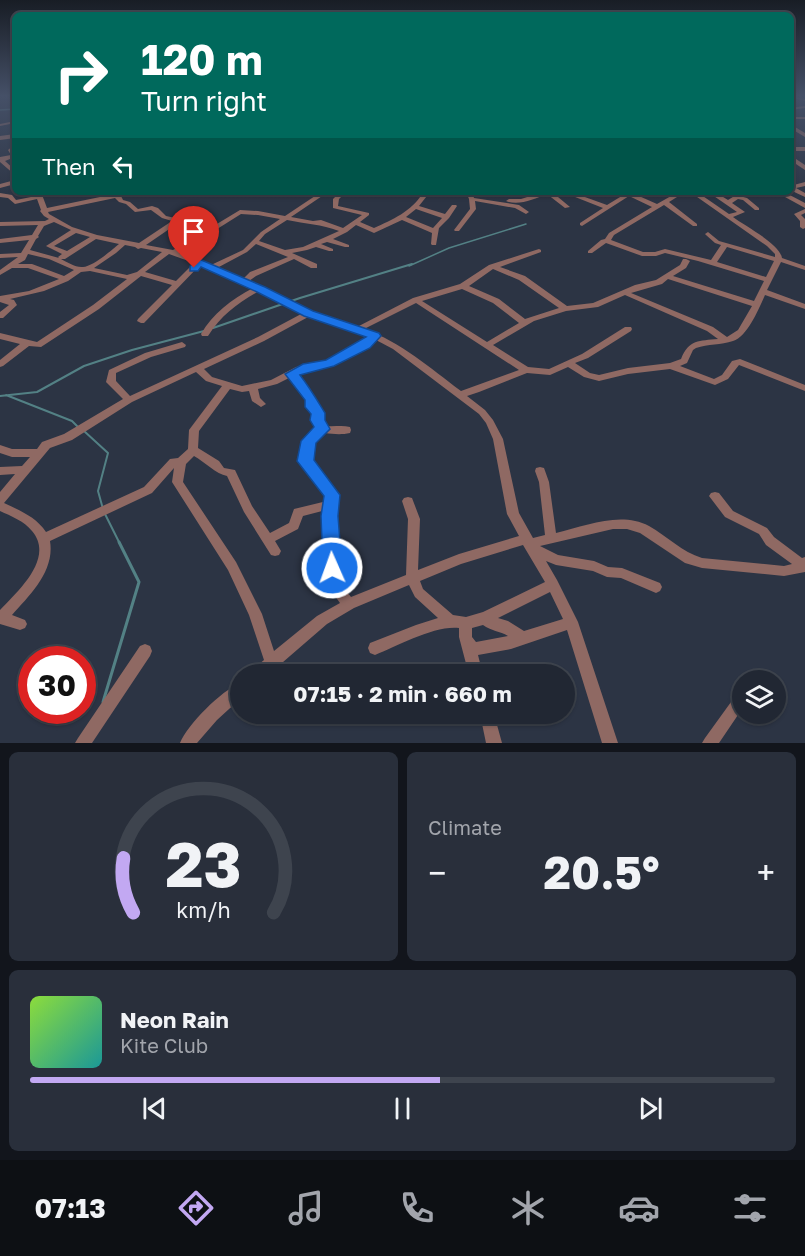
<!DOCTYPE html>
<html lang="en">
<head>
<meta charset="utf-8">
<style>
  :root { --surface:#212733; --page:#292f3b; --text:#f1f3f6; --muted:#a2a5ac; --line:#3e444e; --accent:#c2a8f2 }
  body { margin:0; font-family:"Golos Text",sans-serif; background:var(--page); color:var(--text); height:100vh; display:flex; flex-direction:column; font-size:22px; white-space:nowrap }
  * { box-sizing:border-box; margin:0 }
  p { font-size:20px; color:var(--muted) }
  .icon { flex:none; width:33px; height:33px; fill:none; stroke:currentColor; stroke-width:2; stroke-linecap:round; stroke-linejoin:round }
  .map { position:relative; height:743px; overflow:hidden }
  .side { display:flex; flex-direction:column; gap:9px; padding:9px; background:#12151c; flex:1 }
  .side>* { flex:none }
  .banner { position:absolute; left:12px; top:12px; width:782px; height:183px; border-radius:9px; box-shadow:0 2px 4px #0004,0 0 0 2px var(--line); background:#00695c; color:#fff; overflow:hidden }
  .fabs { position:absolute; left:732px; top:670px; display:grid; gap:12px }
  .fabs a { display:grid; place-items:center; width:54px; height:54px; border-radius:50%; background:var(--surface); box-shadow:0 2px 4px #0004,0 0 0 2px var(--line); font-size:30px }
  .speed { position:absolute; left:18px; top:646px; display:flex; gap:12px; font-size:30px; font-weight:700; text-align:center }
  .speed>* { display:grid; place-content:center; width:78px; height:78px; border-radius:50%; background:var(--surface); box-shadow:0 2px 4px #0004,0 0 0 2px var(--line); line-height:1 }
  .speed .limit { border:9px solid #d22; background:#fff; color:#111 }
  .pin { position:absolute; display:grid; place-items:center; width:51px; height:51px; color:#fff; margin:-62px -26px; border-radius:50% 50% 50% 0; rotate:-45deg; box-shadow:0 0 6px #0007 }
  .pin .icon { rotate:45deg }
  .me { position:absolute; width:66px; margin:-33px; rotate:358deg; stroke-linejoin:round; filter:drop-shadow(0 0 4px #0008) }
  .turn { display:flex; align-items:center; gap:21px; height:126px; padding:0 30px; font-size:27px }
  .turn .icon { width:78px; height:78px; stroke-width:2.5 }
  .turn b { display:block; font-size:42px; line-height:51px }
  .then { display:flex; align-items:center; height:57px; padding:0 30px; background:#0003; gap:12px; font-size:22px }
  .big { font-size:45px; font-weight:700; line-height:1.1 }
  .side .card { flex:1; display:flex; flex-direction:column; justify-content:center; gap:9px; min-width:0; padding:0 21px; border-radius:9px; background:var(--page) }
  .side .dial { align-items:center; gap:0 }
  .dial svg { height:156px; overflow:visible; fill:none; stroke:var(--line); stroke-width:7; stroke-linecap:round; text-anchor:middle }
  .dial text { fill:var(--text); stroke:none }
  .song { display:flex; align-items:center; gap:18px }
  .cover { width:72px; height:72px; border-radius:9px; background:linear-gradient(135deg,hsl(90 70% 55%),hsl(180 70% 35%)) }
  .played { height:6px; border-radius:3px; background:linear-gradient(90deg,var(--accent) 55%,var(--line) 55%) }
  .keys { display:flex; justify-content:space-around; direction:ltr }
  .heat { display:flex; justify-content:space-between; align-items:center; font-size:33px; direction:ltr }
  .side .tiles { flex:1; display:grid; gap:9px; grid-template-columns:1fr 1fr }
  .card:last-child { grid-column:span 2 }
  .trip { position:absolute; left:230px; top:664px; width:345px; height:60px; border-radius:30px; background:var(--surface); box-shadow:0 2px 4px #0004,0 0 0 2px var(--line); font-weight:700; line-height:60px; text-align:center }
  .tabs { display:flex; height:96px; justify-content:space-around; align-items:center; background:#0d1014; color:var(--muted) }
  .tabs .icon { width:42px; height:42px }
  .tabs .current { color:var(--accent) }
  .tabs b { font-size:27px; color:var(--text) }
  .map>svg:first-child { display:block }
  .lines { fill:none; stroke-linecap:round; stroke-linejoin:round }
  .stream-far2 { stroke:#538185; stroke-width:1.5 }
  .stream-far1 { stroke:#538185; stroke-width:2 }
  .stream { stroke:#538185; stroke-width:3 }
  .minor { fill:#8f6963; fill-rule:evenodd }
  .route { fill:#1a73e8; stroke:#114b97; stroke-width:1.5 }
</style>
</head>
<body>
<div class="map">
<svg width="805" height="743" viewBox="0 0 805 743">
  <rect width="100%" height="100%" fill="#2c3444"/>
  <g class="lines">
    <path class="stream-far2" d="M0,110L15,109
      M409,266L449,248L526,224"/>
    <path class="stream-far1" d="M213,328L300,298L412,264
      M6,395L72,421L79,428
      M0,396L37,392L84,366L132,350L204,331
      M84,431L108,453L98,491L103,509
      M105,514L120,544"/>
    <path class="stream" d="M103,702L139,582L119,542"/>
    <path class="minor" d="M790,96L805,99V101L790,97Z
      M805,106V108L790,110V108Z
      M790,117H805V119H790Z
      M15,121V123L0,126V124Z
      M790,124L805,133V137L790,128Z
      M15,134V138L0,140V136Z
      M14,145L15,157L5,161L15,170V175L0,162V157L11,155L8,150Z
      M790,147H805V151H790Z
      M790,155L805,165V170L790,160Z
      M15,180V184L0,188V184Z
      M805,182V186L796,188L805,193V197L790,190V186Z
      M35,192H41L47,208L124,192H136L121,196L123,200L130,202L138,209L152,206L158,208L166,216L180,219L188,223L197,236L240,210L258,211L285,216L321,192H328L291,217L313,221L321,220L343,228L362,215L333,208V199L340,192H346L339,199L338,206L369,213V215L360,222L374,228C392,220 412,211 422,194H391L388,192H430L419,206L445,214L452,205H456L457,206L449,218L439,228L436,245H432L431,244L432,233L402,220L374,233L356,225L347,232L333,239L349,245V247H345L327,242L321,244L333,249V251H329L316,247L307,250L292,253L317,264V268H311L294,259L256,276L249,281L312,311L357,327L413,298L460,284L489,265L539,249L541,250V252L500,267L525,276L567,306L593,303L635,285L656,280L680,265L683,259H686L690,261L686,268L673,276L754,301L764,281L698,261L665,253L656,256H642L606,243L592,253H588V251L601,240L605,239L609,233L652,207L629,196L582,226L580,225V223L603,208L565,193L571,192L607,205L625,194L622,192H630L657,204L678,192H685L669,202L697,224V226H693L664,205L614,235L611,240L643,252H655L665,249L711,260L721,245L715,243L706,235L705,234L708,232L719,241L775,257V254L767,246L690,192H697L729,214L737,212L708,192H715L728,200L736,195L747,198L759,208V210H755L743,200L738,199L732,203L745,212L733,217C745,226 780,244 782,258L805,266V270L781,262L767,290L805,304V309L765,295C759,308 748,336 733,341C721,345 708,344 696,348L693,350L687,363L680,366L714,379L722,375L732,361L740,359L805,385V391L739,365L728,379L715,385L670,369L628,374L599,381L584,377L568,367L550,375L527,373L479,392L467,396L485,410L493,420L503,439L519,513L533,538L545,535L539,482L535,471L536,468L540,467L544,468L549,482L556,533C586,526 620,511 649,526C667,536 682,552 702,558L784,566L792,564L766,545L759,534L725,517L709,496L711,493L715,492L719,493L733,511L767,528L774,537L802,558L805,557V572L784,576L702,568L685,563L640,533L627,529H613L540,546L558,555L594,561L608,567L622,568L660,583L662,587L660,591L656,593L621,578L607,577L593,571L556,565L546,561L557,580L578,622L618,743H602L567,630L511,649L478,655L483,675H469L459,637V628C435,625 397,646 375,655L370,653L368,648L370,643L416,625L438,618L415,597L409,585L354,608L327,624L268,675H250L252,670L264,660L249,615L228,570L172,482L174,468L152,493L50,541C55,571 30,595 12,615L25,620L27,624L25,628L20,630L0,624V610C18,591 55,558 32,531C24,521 11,516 0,511V492L15,474L0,475V467L22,466L30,457H12L0,453V445L12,449H37L42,442L64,434L123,399L106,382L109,370L145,353L182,342L186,345L185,347L151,357L116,373V381L130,396L258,337L303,313L259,291C238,303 221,315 208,336H202L201,334C213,313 231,300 253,288L200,265L144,323H141L137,321L138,319L172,285L141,276L99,309L41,347L29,346L3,366L0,367V360L20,344L0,339V333L37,342L93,305L127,279L90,271L81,272L68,281L44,291L10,299L14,300L17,305L3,318H0V312L9,305L0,302V296L29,291L59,279L28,268H12L0,275V270L18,257L0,258V254L21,253L29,240L0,243V239L32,235L38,225L0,226V222L45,221L49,219L44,216L40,211L41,210L37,199L15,204L8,198L0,197V193L12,195L16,200L36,196ZM115,198L119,202L126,204L135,212L151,210L162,218L172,221L139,243L97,235L72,227L49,214L48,212ZM416,209L442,218L433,228L406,217ZM241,214L258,215L280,219L261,232L243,250L211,265L179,253ZM287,220C306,224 321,224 339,231L303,247L285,250L259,241L265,234ZM54,222L71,230L46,246L62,254L58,257L59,258L30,250L36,239L39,237L38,236L44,226ZM178,223L183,226L192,239L173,250L146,245ZM76,233L90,237L67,251L54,246ZM96,239L119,244C112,250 92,267 83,267C76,268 67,262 61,259H65ZM256,244L288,257L250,272L243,279L217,268L247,252ZM125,245L135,247L138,249L141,248L162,252L137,272L127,275L94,268L116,253ZM727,247L774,261L766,277L717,262ZM28,254L49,259L74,270L64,276L32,264H18L25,260ZM169,254L194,263L176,281L145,272ZM493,269L519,280L559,308L525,319L499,299L469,286ZM668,279L752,306L738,330L727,337L713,327L631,293L662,284ZM462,289L493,303L519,323L487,342L422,301ZM625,295L707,331L718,339C699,341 689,339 681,359L670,363L628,368L599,375L590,373L575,363L588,358L631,331L632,329L631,327H625L582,354L549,369L528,367L493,345L534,321L566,311L598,307ZM416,303L519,370L461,391C430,368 401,342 364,329ZM310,316L369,337L362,343L327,361L296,367L271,380L242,386L212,377L204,369L264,341ZM376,340L393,349L479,414L486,423L493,439L507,514L519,536L459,554L418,570L420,519L412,498L408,497L404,498L402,501L408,519L406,575L351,597L340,583L338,573L336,531L339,504L336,491L321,475L310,460L314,443L325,433C333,434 341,435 350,433L351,430L350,427C342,425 334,427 326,426L322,420L323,413L317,406L315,397L296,374C306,369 318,369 329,366C344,362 365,350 376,340ZM196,372L206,381L222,386L189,430L188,449L178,458L170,459L144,487L46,532C36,517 21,511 4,503L50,448L72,440L132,402ZM289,378L307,400V407L313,414L312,420L317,428L304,441L300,461L313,481L326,493L327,501L294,509L289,523L270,533L252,506L235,470L224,468L219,461L198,448L199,431L230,389L242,392L249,391L252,401L261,407L266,404L260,398L258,389L277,384ZM194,456C205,462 216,474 227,476L244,512L271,555L275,556L279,555L281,551L275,541L298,529L303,516L326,510C322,541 319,577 340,603L317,616L274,651L262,614L236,562L183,482L186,464ZM523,545L545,582L483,612L466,617L453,615L423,589L420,581L461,564ZM550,592L563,619L524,631L508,621L498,618ZM483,625C491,631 500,631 508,636L476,642L472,637V628Z
      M94,192H106L103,194H94Z
      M265,192H272L266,197H262L261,196Z
      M466,192H472L474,198L519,205L529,212L526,214L515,208L475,201L476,209L459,231H455L454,230L470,209L469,199Z
      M543,192H552L570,207L565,208L547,194C534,199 519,206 506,201L509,199H521Z
      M776,192H784L805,203V208Z
      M805,209V213L801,215L805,219V228L803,229L800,227V221L794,214Z
      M145,644L150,646L152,651L150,656L92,743H75L78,738L140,646Z
      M240,683V699L217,720L197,743H180C188,724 221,691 240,683Z
      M736,700L741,702L742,709L719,743H702L705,738L731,702Z
      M480,714H494L502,743H486Z"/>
  </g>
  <linearGradient id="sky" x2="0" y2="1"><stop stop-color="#181d25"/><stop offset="0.48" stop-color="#455067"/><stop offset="1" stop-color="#455067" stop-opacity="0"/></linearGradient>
  <rect width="805" height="200" fill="url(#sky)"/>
  <path class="route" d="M199,259L265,287L313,311L379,333L381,336L370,348L334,366L300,375C310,388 317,400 325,413V420L330,429L316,443L314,460L340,495L338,516L342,568L339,574L332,576L326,574L323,568L321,516L324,496L297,461L301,441L314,427L310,420L311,414L305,407V400L285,374L303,364L326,360L366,337L304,316L257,292L201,267L198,271H190V266Z"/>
</svg>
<div class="fabs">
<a><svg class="icon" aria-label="layers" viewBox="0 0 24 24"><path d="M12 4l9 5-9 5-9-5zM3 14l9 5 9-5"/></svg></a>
</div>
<div class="speed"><div class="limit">30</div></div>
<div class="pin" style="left:194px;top:268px;background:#d93025"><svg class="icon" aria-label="arrive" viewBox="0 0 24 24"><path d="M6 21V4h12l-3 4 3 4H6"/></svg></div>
<svg class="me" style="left:332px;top:568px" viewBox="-20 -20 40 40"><circle r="17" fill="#1a73e8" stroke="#fff" stroke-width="3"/><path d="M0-11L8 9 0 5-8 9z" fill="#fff"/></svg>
<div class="trip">07:15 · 2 min · 660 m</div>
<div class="banner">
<div class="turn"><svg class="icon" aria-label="right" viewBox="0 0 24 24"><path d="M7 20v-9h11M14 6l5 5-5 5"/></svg><div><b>120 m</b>Turn right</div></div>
<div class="then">Then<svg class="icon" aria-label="left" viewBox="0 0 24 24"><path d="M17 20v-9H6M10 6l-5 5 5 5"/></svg></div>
</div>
</div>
<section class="side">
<div class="tiles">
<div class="card dial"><svg viewBox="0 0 100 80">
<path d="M14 69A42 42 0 1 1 86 69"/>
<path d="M14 69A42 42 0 0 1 9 41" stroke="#c2a8f2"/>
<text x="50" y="56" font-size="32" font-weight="700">23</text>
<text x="50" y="72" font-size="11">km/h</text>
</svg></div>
<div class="card"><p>Climate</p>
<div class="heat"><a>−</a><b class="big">20.5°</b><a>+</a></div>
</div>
<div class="card">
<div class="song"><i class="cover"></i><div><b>Neon Rain</b><p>Kite Club</p></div></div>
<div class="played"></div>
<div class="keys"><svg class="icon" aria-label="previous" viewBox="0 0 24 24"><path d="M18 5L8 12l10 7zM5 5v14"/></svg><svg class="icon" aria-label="pause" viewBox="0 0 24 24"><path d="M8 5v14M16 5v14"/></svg><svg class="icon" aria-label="next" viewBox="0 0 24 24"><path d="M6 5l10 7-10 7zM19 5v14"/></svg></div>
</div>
</div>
</section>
<nav class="tabs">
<b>07:13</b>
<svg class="icon current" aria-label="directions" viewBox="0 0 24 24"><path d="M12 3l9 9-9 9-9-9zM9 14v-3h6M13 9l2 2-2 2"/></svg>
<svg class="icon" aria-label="music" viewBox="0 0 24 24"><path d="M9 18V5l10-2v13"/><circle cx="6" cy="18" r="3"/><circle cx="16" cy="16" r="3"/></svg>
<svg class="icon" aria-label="phone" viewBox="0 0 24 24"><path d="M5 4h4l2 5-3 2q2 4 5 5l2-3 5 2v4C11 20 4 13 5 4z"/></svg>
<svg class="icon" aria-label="climate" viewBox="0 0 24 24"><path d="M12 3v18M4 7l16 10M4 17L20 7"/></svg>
<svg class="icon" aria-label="car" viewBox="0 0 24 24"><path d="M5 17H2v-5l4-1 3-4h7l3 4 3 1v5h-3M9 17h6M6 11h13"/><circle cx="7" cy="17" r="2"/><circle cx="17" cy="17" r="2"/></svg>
<svg class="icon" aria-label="filters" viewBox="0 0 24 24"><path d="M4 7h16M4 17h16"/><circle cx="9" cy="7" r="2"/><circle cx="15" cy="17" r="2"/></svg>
</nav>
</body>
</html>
